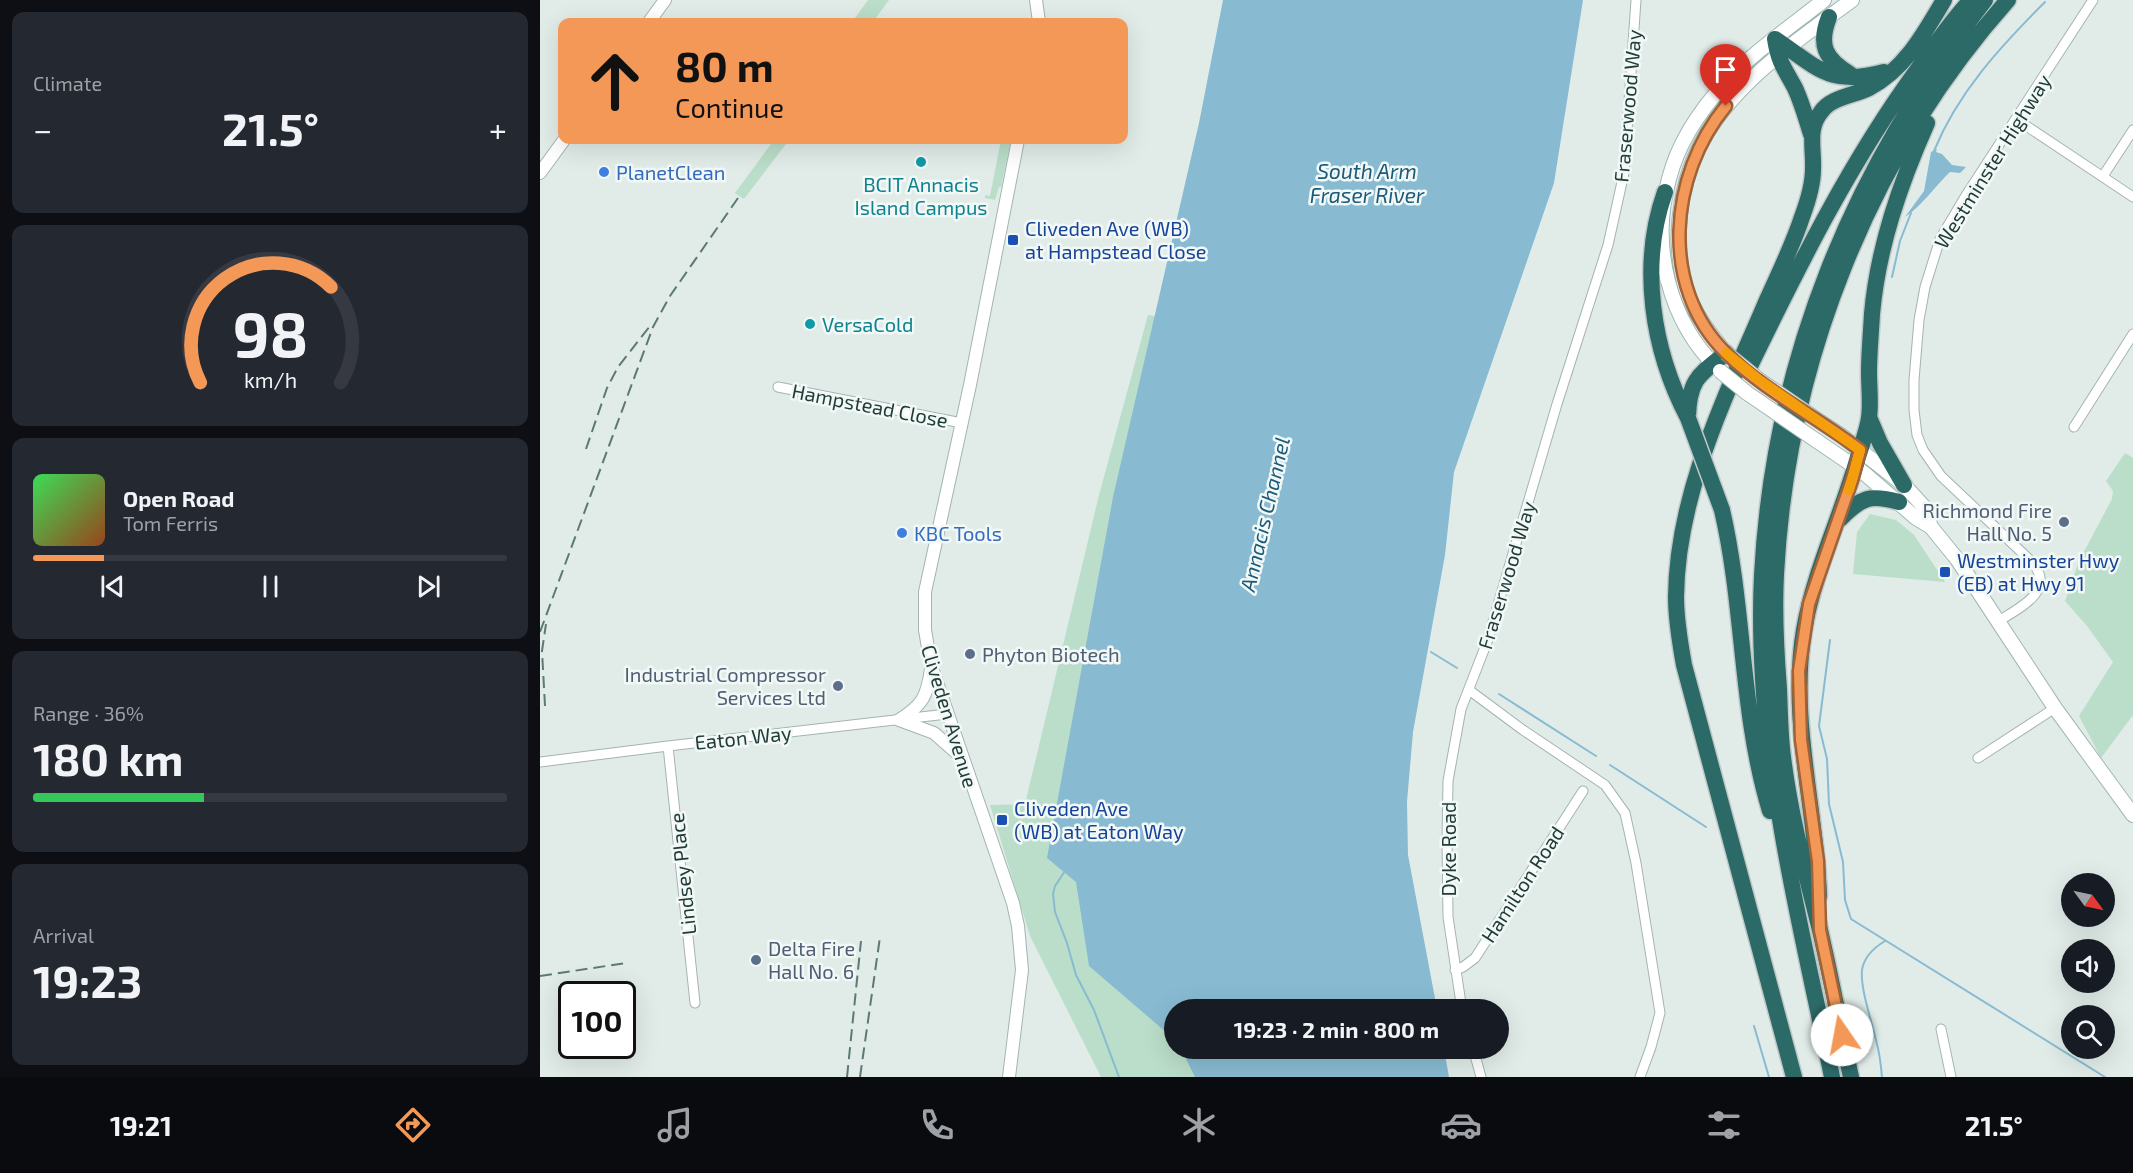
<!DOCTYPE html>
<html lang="en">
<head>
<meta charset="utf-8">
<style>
  :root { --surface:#171b24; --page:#242831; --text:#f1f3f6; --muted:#9ea1a6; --line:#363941; --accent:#f49857 }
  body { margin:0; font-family:"Exo 2",sans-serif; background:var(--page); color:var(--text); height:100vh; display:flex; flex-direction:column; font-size:22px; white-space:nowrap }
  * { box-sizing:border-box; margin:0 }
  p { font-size:20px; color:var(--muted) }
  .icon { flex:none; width:33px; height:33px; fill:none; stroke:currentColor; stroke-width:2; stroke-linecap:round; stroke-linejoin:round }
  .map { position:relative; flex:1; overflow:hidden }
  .sheet { display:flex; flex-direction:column; gap:12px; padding:12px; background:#0d0f14; width:540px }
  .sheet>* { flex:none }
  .hud { position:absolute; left:18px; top:18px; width:570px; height:126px; border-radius:12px; box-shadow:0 6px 24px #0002; background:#f49857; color:#111; overflow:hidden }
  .needle { width:39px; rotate:123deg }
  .fabs { position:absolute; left:1521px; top:873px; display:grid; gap:12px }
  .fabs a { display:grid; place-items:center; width:54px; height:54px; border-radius:50%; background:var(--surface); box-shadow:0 6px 24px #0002; font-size:30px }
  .speed { position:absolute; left:18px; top:981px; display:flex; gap:12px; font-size:30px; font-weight:700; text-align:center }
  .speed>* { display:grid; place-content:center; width:78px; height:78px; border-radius:50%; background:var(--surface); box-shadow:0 6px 24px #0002; line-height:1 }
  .speed .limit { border:3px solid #111; border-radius:9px; background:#fff; color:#111 }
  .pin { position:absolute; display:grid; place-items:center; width:51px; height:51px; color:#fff; margin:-62px -26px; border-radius:50% 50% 50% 0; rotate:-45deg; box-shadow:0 0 6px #0007 }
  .pin .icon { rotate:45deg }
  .me { position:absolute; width:66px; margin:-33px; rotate:348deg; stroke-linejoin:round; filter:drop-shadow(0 0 4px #0008) }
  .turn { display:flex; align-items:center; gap:21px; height:126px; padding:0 18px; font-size:27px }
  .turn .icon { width:78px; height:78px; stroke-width:2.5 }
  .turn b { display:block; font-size:42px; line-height:51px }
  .big { font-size:45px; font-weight:700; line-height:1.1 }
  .sheet .tile { flex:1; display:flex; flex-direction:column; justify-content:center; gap:9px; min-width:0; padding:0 21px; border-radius:12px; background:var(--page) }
  .sheet .dial { align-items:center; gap:0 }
  .dial svg { height:156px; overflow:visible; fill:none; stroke:var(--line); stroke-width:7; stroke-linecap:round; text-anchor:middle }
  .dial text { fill:var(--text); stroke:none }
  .song { display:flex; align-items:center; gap:18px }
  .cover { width:72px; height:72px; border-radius:9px; background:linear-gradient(135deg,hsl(130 70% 55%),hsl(20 70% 35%)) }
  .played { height:6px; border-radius:3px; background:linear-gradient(90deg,var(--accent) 15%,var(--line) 15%) }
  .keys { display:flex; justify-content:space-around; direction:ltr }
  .heat { display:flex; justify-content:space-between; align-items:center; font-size:33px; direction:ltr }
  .charge { height:9px; border-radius:4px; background:linear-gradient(90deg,#34c759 36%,var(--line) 0) }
  .trip { position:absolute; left:624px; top:999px; width:345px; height:60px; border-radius:30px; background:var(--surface); box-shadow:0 6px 24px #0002; font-weight:700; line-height:60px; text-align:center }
  .tabs { display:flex; height:96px; justify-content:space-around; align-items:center; background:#090b0e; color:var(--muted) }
  .tabs .icon { width:42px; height:42px }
  .tabs .current { color:var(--accent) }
  .tabs b { font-size:27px; color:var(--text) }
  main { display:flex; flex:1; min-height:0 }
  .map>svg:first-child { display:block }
  .green { fill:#badec9 }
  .water { fill:#88bbd2 }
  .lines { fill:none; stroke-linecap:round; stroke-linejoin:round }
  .stream { stroke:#88bbd2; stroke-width:2 }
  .minor-casing { stroke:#a4b4b1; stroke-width:11 }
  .tertiary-casing { stroke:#a4b4b1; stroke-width:14 }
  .secondary-casing { stroke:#9fb8b3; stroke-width:16 }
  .motorway-casing { stroke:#c1c9c8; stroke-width:19 }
  .minor { stroke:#fff; stroke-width:9 }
  .tertiary { stroke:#fff; stroke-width:12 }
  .secondary { stroke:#fff; stroke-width:14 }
  .motorway { stroke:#2c6a67; stroke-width:16 }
  .rail { stroke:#5c7976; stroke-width:2; stroke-dasharray:12 6; stroke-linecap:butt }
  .secondary-bridge-casing { stroke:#9fb8b3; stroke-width:16; stroke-linecap:butt }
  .motorway-bridge-casing { stroke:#c1c9c8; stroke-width:19; stroke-linecap:butt }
  .secondary-bridge { stroke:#fff; stroke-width:14 }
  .motorway-bridge { stroke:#2c6a67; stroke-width:16 }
  .route-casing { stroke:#9f6339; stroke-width:15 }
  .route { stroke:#f49857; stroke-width:10 }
  .slow { stroke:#f59e0b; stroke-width:10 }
  .culture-dot { fill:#0f9aa8; stroke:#f2f8f6; stroke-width:2 }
  .shop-dot { fill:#3f7fe0; stroke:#f2f8f6; stroke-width:2 }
  .transit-dot { fill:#1a4fb4; stroke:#f2f8f6; stroke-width:2 }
  .service-dot { fill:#5c6f8a; stroke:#f2f8f6; stroke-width:2 }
  .labels { text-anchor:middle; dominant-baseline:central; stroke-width:5; stroke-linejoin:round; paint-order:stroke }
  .street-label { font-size:20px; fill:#213d3a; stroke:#f2f8f6 }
  .shop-label { font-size:20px; fill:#366cbe; stroke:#f2f8f6; text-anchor:start }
  .culture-label { font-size:20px; fill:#0d838f; stroke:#f2f8f6 }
  .transit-label { font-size:20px; fill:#164399; stroke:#f2f8f6; text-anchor:start }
  .service-label { font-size:20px; fill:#4e5e75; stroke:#f2f8f6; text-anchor:end }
  .water-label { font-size:21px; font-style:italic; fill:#1a5a7a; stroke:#f2f8f6 }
</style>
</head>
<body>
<main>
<section class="sheet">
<div class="tile"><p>Climate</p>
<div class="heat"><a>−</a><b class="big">21.5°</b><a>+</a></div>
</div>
<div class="tile dial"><svg viewBox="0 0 100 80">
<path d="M14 69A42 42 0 1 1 86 69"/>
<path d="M14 69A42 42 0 0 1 81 20" stroke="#f49857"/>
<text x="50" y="56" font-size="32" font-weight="700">98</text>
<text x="50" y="72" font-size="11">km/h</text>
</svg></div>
<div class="tile">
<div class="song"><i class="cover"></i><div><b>Open Road</b><p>Tom Ferris</p></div></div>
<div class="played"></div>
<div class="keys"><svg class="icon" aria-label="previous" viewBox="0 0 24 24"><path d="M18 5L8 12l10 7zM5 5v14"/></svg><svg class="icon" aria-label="pause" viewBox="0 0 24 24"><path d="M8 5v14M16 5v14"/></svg><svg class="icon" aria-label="next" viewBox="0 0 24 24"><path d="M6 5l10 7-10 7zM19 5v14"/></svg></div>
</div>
<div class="tile"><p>Range · 36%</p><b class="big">180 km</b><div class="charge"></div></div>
<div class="tile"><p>Arrival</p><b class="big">19:23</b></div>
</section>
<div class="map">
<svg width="1593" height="1077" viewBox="0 0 1593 1077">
  <rect width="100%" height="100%" fill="#e1ece9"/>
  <path class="green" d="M328,0H349L333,22H312Z
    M234,140H249L204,199L195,193Z
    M461,140H471L461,187H459L455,200L445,198V195L450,196Z
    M608,315L615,316L634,1048L660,1049L671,1077H561L490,936L450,805L485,804L559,495Z
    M1585,453L1593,458V715L1561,758L1539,716L1573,662L1547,626L1525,601L1539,561L1572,499L1573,491L1566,481Z
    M1330,514L1356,520L1374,535L1405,582L1313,574L1317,532Z"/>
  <path class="water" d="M683,0H1043L1014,183L914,472L905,555L873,732L867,802L868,855L897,1009L634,1010V1039L549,966L536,882L507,858L573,497L659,123Z
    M1397,149L1396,152L1402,154L1412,165L1426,167L1420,173L1410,172C1395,186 1382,206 1365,217L1384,191L1391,152Z
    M641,1049H904L909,1077H655Z"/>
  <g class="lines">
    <path class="stream" d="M1394,151C1418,92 1461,46 1505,2
      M1352,277L1360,241L1371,213
      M1290,640L1279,726L1287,759L1289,804L1303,862L1305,900L1311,919L1565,1077
      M891,652L917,668
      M959,694L1056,756
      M1070,765L1166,827
      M525,871L515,886L513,894L515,912L527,943L536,975L554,1010L579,1077
      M1214,1026L1229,1077
      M1342,1077C1341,1066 1340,1055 1337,1044C1333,1025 1320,989 1322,970C1324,957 1335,947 1345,941"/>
    <defs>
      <path id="minor" d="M1476,119L1593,197
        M1563,176L1593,130
        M238,387L422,423
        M1534,427L1593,334
        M1457,622C1479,608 1517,591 1492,562L1401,476L1383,450L1377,435L1374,410V380L1379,320L1385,287L1400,239L1425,197L1553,0
        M929,690L983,730L1065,785L1085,813L1096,863L1120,1013L1111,1047L1100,1077
        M128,746L155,1003
        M1438,758L1515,708
        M0,762L128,746L407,714
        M915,970L923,967L935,958L1043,791
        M922,1010L908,917L907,841L908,781L921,709L947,642L1017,404L1068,245L1084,173L1096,0
        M1401,1029L1411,1077
        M933,1048L941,1077"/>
      <path id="tertiary" d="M496,0L499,22
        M109,22L125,0
        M0,173L24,140
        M359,720L394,733L419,755
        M359,720C383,705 387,696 391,669
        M469,1077L482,970L478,926L473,903L391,665L385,630V592L430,385L478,140"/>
      <path id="secondary" d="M1186,353C1171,335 1155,315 1147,292C1129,237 1141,168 1175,121C1208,73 1266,34 1312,0
        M1178,369C1129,321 1110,246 1129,179C1138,143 1161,109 1186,82C1213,52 1253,25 1284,0
        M1282,423L1302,436L1364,485L1385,508L1391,527L1417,559L1515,708L1593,815
        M1277,441L1324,473L1376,518L1391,527"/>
      <path id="motorway" d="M1289,17C1278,45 1285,59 1310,74
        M1235,39C1277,67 1289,87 1344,72
        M1235,39C1239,64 1244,67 1255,88C1262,103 1266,118 1271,134
        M1125,192C1099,265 1112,350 1148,418
        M1209,368C1259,265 1310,162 1378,69C1394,46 1411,21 1431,0
        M1148,417C1149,379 1159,375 1186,353
        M1329,417L1340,443L1364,485
        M1182,510C1205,609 1200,712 1230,811
        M1300,519C1322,497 1330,494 1359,502
        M1279,896C1276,807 1249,719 1264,630C1274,571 1302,515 1318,457C1322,444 1327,431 1329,418C1331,403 1329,387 1329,373C1329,353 1331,333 1332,314C1338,247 1360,184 1387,123
        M1254,1077L1144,665C1140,643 1136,619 1136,597C1137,492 1187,394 1227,300C1239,273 1253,245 1262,217C1268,201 1273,185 1273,169C1274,148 1267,129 1281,112C1291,97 1313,96 1329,88C1365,69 1384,34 1404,0
        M1292,1077C1275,993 1255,910 1241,825C1237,801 1232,777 1229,752C1223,694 1219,634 1222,576C1233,361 1313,168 1445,0
        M1311,1077C1300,1027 1291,976 1279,926C1265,870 1250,814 1243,757C1240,735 1240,711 1239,689C1236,651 1234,612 1236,574C1247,365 1328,157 1468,0"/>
    </defs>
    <use href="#minor" class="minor-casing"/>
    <use href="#tertiary" class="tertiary-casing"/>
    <use href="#secondary" class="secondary-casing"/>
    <use href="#motorway" class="motorway-casing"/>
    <use href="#minor" class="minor"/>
    <use href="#tertiary" class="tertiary"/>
    <use href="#secondary" class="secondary"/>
    <use href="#motorway" class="motorway"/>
    <path class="rail" d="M46,449L67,388L78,367L110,326
      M0,632L113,327L130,296L198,198
      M5,706L2,651L6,624
      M0,976L86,963
      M307,1077L321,941
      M320,1077L340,937"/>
    <defs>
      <path id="secondary-bridge" d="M1186,353L1218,379L1282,423
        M1180,371L1207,393L1277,441"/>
      <path id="motorway-bridge" d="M1148,418L1182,510"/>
    </defs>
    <use href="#secondary-bridge" class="secondary-bridge-casing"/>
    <use href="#motorway-bridge" class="motorway-bridge-casing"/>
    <use href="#secondary-bridge" class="secondary-bridge"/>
    <use href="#motorway-bridge" class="motorway-bridge"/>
  </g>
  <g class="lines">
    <defs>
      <path id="route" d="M1186,106C1129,175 1119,287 1186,353C1226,392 1277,417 1320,450L1313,477L1269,604L1259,671L1261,740L1278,861L1280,930L1302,1035"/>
    </defs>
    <use href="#route" class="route-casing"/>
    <use href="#route" class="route"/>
    <path class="slow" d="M1186,353L1218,379L1320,450L1309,490"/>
  </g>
  <g class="culture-dot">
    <circle cx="381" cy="162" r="6"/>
    <circle cx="270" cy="324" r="6"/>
  </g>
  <g class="shop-dot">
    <circle cx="64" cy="172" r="6"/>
    <circle cx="362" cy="533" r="6"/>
  </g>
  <g class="transit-dot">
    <rect x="467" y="234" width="12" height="12" rx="3"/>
    <rect x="1399" y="566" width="12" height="12" rx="3"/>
    <rect x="456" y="814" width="12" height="12" rx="3"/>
  </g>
  <g class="service-dot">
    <circle cx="1524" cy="522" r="6"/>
    <circle cx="430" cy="654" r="6"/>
    <circle cx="298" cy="686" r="6"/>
    <circle cx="216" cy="960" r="6"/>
  </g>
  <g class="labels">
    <g class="street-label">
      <text transform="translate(1087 106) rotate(-85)">Fraserwood Way</text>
      <text transform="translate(1452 161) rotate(-58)">Westminster Highway</text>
      <text transform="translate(330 405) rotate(11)">Hampstead Close</text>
      <text transform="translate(966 575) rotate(-73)">Fraserwood Way</text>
      <text transform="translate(410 716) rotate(73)">Cliveden Avenue</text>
      <text transform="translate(203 737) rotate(-6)">Eaton Way</text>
      <text transform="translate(908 849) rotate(-90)">Dyke Road</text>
      <text transform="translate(142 874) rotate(-96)">Lindsey Place</text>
      <text transform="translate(982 884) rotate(-57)">Hamilton Road</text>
    </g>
    <g class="shop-label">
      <text x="76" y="172">PlanetClean</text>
      <text x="374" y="533">KBC Tools</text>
    </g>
    <g class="culture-label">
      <text x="381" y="184">BCIT Annacis<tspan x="381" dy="23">Island Campus</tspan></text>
      <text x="282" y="324" text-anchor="start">VersaCold</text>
    </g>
    <g class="transit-label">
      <text x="485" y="228">Cliveden Ave (WB)<tspan x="485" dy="23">at Hampstead Close</tspan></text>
      <text x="1417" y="560">Westminster Hwy<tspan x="1417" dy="23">(EB) at Hwy 91</tspan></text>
      <text x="474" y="808">Cliveden Ave<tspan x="474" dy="23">(WB) at Eaton Way</tspan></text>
    </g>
    <g class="service-label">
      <text x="1512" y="510">Richmond Fire<tspan x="1512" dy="23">Hall No. 5</tspan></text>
      <text x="442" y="654" text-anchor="start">Phyton Biotech</text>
      <text x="286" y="674">Industrial Compressor<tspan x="286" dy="23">Services Ltd</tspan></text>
      <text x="228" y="948" text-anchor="start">Delta Fire<tspan x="228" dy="23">Hall No. 6</tspan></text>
    </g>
    <g class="water-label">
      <text x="827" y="170">South Arm<tspan x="827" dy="24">Fraser River</tspan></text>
      <text transform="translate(724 514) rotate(-77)">Annacis Channel</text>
    </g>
  </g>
</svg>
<div class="fabs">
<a><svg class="needle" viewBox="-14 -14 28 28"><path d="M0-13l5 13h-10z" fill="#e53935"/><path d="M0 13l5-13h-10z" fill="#9ea1a6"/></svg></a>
<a><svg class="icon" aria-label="sound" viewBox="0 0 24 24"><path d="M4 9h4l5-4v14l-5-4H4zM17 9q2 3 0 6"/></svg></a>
<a><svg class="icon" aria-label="search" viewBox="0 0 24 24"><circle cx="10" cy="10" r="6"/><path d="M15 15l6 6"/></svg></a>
</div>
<div class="speed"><div class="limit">100</div></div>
<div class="pin" style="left:1186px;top:106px;background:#d93025"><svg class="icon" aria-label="arrive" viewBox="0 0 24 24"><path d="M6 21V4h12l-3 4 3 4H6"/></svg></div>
<svg class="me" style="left:1302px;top:1035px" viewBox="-20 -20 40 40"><circle r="19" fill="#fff"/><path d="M0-13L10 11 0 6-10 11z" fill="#f49857"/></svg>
<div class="trip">19:23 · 2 min · 800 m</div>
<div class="hud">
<div class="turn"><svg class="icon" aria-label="ahead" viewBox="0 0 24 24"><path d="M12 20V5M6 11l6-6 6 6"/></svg><div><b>80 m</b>Continue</div></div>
</div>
</div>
</main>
<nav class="tabs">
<b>19:21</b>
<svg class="icon current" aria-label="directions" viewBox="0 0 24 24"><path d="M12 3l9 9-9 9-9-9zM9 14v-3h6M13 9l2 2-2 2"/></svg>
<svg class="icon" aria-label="music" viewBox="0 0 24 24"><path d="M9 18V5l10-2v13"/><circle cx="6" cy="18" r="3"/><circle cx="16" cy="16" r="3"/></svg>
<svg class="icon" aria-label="phone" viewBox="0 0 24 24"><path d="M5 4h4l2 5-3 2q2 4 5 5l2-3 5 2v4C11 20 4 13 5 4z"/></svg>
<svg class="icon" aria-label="climate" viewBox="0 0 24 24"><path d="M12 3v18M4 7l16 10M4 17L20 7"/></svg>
<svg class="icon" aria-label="car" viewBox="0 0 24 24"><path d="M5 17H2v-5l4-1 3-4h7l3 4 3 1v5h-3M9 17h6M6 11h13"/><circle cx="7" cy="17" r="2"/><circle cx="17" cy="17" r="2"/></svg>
<svg class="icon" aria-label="filters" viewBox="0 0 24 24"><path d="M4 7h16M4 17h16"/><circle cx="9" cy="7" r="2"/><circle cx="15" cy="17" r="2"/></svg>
<b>21.5°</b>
</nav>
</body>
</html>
